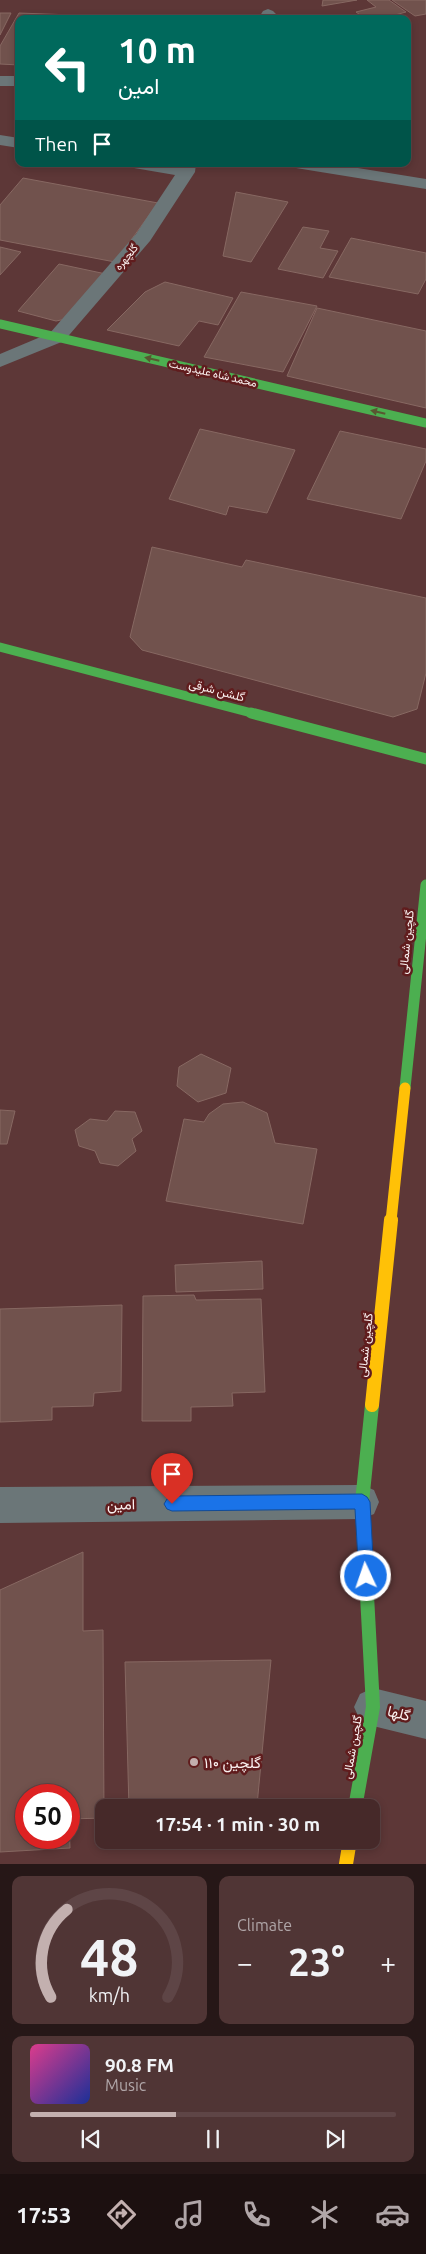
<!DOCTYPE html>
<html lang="en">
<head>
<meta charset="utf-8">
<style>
  :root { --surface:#462929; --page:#503535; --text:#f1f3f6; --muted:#b0a6a8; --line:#5e4546; --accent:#c3b0af }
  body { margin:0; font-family:Ubuntu,Vazirmatn,sans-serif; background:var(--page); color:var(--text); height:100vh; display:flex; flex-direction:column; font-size:19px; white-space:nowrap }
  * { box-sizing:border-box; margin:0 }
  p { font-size:16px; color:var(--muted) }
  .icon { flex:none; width:28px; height:28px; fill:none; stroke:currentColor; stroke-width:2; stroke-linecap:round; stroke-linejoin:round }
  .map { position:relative; height:1864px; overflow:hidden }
  .side { display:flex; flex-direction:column; gap:12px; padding:12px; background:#261717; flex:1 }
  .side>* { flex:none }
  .guide { position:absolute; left:15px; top:15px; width:396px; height:152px; border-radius:10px; box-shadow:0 2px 8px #0003,0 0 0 1px var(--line); background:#00695c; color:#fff; overflow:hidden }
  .speed { position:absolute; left:15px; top:1784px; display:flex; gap:10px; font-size:25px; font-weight:700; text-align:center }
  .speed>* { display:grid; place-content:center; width:65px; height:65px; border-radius:50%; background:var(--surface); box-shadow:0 2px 8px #0003,0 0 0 1px var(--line); line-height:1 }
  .speed .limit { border:8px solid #d22; background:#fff; color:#111 }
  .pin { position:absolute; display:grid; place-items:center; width:42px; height:42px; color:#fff; margin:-51px -21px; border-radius:50% 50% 50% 0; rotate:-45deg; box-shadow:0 0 5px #0007 }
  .pin .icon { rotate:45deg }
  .me { position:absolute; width:55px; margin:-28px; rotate:357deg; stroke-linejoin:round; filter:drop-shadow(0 0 4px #0008) }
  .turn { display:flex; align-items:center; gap:18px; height:105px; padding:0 20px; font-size:22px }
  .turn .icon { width:65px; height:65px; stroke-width:2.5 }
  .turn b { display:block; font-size:35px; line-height:42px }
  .then { display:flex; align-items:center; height:48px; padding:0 20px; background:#0003; gap:10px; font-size:19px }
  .big { font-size:38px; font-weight:700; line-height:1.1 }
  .side .tile { flex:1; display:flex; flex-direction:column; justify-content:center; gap:8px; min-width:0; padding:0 18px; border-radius:10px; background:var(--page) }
  .side .dial { align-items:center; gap:0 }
  .dial svg { height:130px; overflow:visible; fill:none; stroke:var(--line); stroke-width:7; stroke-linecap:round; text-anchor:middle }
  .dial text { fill:var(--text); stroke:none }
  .song { display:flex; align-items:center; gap:15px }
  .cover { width:60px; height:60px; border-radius:8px; background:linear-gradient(135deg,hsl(330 70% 55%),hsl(230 70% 35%)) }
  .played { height:5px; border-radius:2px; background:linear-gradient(90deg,var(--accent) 40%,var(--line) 40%) }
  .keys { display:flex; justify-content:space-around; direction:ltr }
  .heat { display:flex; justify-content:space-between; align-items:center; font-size:28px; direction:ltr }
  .side .tiles { flex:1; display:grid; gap:12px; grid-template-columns:1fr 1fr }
  .tile:last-child { grid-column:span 2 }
  .trip { position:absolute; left:95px; top:1799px; width:285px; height:50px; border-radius:10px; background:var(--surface); box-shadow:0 2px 8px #0003,0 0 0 1px var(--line); font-weight:700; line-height:50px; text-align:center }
  .dock { display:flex; height:80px; justify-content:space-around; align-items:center; background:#1c1010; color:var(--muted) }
  .dock .icon { width:35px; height:35px }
  .dock .on { color:var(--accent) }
  .dock b { font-size:22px; color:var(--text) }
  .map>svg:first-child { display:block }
  .building { fill:#71524d; stroke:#876862; fill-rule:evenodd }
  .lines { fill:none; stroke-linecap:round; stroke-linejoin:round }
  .street { fill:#6b7678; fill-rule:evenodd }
  .fast-far2 { stroke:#4caf50; stroke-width:9 }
  .fast-far1 { stroke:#4caf50; stroke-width:11 }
  .fast { stroke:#4caf50; stroke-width:14 }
  .slow-far1 { stroke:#ffc107; stroke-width:11 }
  .slow { stroke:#ffc107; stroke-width:14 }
  .oneway { fill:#585731 }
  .route { fill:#1a73e8; stroke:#114b97 }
  .poi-dot { fill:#c3b0af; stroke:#601c1d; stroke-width:2 }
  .labels { text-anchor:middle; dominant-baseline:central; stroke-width:5; stroke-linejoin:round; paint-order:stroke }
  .far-street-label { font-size:11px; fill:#faf1f0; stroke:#601c1d }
  .street-label { font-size:12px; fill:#faf1f0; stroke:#601c1d }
  .near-street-label { font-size:15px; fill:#faf1f0; stroke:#601c1d }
  .near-poi-label { font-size:15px; fill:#faf1f0; stroke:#601c1d; text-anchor:start }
</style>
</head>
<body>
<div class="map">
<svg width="426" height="1864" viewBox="0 0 426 1864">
  <rect width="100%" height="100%" fill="#5d3737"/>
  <path class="building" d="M323,0H357L322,6Z
    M367,0H389L406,12L380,19H366L356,12L376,7Z
    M392,0H426V14L415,16Z
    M0,13H11L0,35Z
    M19,13L72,15L70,19H19V65L0,64V46Z
    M77,15L133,17L132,19H76Z
    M23,178L158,203L115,262L0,240V205Z
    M236,192L288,202L251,262L223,256Z
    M303,227L329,231L320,248L338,251L323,278L278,269Z
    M351,238L426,253V279L418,294L329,277Z
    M0,247L21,252L0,275Z
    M59,264L106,274L71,318L56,321L18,311Z
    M165,282L233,298L218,325L199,321L179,346L107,330L145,292Z
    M241,292L317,306L283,372L204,357Z
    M317,308L426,331V408L287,376Z
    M200,429L295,450L267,513L229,506L226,515L169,499Z
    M340,431L426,449V461L401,519L307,499Z
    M152,547L242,567L246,560L426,598V673L417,709L393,717L142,650L130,637Z
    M201,1054L231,1068L226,1093L198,1102L177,1086L179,1067Z
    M243,1102L267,1113L275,1143L317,1149L303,1224L166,1201L184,1119L204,1122L209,1114L223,1104Z
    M0,1110L15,1111L7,1144H0Z
    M115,1111L135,1112L142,1131L132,1139L136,1151L118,1166L100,1163L95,1151L79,1146L75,1130L90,1119L107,1121Z
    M262,1261L263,1289L176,1292L175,1265Z
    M194,1295L196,1300L261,1299L265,1392L232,1393L233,1406L191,1407V1421H142L143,1296Z
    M122,1305L121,1391L94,1393L93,1406L52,1407V1420L0,1422V1309Z
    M83,1552V1631L103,1630L104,1818L69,1819L70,1848L0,1852V1590ZM26,1795H69V1838H26Z
    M271,1660L257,1805L129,1808L125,1662Z"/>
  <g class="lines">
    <path class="street" d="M268,9L273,11L276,14L274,19H258L263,11Z
      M0,76H19V86H0Z
      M0,135L19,138V148L0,145Z
      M131,164H196L195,172L150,241L64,341L0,367V354L50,333L136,234L175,175L134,168Z
      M293,164H333L426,179V189L302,169L296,168Z
      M362,1485L374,1490L379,1502L374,1514L362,1519L0,1523V1487Z
      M373,1688L426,1701V1739L373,1726L360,1720L354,1707L360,1694Z"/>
    <path class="fast-far2" d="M0,324L426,423
      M0,647L255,714"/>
    <path class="fast-far1" d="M251,713L426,759
      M405,1088L426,885"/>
    <path class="fast" d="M355,1808L373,1707L362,1502L372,1405"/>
    <path class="slow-far1" d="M391,1221L405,1088"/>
    <path class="slow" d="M372,1405L391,1220
      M346,1864L350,1840"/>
  </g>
  <defs><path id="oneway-solid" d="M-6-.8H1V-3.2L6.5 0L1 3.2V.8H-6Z" transform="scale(1.25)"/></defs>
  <g class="oneway">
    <use href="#oneway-solid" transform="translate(152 359) rotate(-167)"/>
    <use href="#oneway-solid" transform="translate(378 412) rotate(-167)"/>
  </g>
  <path class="route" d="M362,1494L367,1497L370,1502L374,1576L371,1582L366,1584L361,1582L359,1576L355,1509L172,1511L167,1509L164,1504L167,1499L172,1496Z"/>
  <circle class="poi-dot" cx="194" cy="1762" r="5"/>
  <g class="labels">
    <g class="far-street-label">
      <text transform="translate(126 257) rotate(-50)">گلچهره</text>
      <text transform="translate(213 373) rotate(13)">محمد شاه علیدوست</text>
    </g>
    <g class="street-label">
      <text transform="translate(217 690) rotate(15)">گلشن شرقی</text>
      <text transform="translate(406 942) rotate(-84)">گلچین شمالی</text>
      <text transform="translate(365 1345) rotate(-84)">گلچین شمالی</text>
      <text transform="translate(352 1747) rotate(-80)">گلچین شمالی</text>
    </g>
    <g class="near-street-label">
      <text transform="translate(121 1504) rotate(-1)">امین</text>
      <text transform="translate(399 1713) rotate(14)">گلها</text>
    </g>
    <g class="near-poi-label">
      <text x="204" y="1762">گلچین ۱۱۰</text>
    </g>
  </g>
</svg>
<div class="speed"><div class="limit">50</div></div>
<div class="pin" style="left:172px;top:1504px;background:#d93025"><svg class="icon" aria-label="arrive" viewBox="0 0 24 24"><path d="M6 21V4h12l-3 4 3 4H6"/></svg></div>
<svg class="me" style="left:366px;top:1576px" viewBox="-20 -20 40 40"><circle r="17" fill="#1a73e8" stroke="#fff" stroke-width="3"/><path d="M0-11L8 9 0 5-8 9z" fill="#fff"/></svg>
<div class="trip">17:54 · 1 min · 30 m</div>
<div class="guide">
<div class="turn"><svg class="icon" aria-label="left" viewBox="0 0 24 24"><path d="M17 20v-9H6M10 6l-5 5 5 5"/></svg><div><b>10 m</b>امین</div></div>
<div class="then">Then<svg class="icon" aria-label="arrive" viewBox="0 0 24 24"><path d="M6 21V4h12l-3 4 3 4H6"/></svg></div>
</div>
</div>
<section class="side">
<div class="tiles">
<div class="tile dial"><svg viewBox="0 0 100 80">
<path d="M14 69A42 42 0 1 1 86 69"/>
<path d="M14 69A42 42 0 0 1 24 15" stroke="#c3b0af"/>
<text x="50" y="56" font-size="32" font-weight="700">48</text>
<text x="50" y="72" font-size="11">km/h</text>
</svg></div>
<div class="tile"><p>Climate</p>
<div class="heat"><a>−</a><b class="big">23°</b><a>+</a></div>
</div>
<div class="tile">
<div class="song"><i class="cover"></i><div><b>90.8 FM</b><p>Music</p></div></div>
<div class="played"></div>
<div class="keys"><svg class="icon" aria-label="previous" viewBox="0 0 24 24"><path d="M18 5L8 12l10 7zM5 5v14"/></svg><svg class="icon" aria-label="pause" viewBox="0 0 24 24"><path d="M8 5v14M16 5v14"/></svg><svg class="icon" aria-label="next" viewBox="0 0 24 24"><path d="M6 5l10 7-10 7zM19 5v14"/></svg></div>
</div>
</div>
</section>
<nav class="dock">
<b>17:53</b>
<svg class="icon on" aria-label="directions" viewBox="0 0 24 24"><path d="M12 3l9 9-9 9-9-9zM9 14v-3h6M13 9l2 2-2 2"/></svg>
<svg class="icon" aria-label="music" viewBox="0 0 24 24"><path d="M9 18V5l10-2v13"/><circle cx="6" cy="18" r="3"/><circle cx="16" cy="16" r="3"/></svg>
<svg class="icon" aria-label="phone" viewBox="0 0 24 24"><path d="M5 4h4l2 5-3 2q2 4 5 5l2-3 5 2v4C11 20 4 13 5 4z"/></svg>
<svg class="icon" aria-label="climate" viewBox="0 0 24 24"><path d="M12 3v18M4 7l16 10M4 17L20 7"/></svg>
<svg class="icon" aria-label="car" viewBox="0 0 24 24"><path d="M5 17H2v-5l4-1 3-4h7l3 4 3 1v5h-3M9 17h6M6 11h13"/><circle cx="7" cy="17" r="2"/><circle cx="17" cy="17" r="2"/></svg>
</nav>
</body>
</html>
